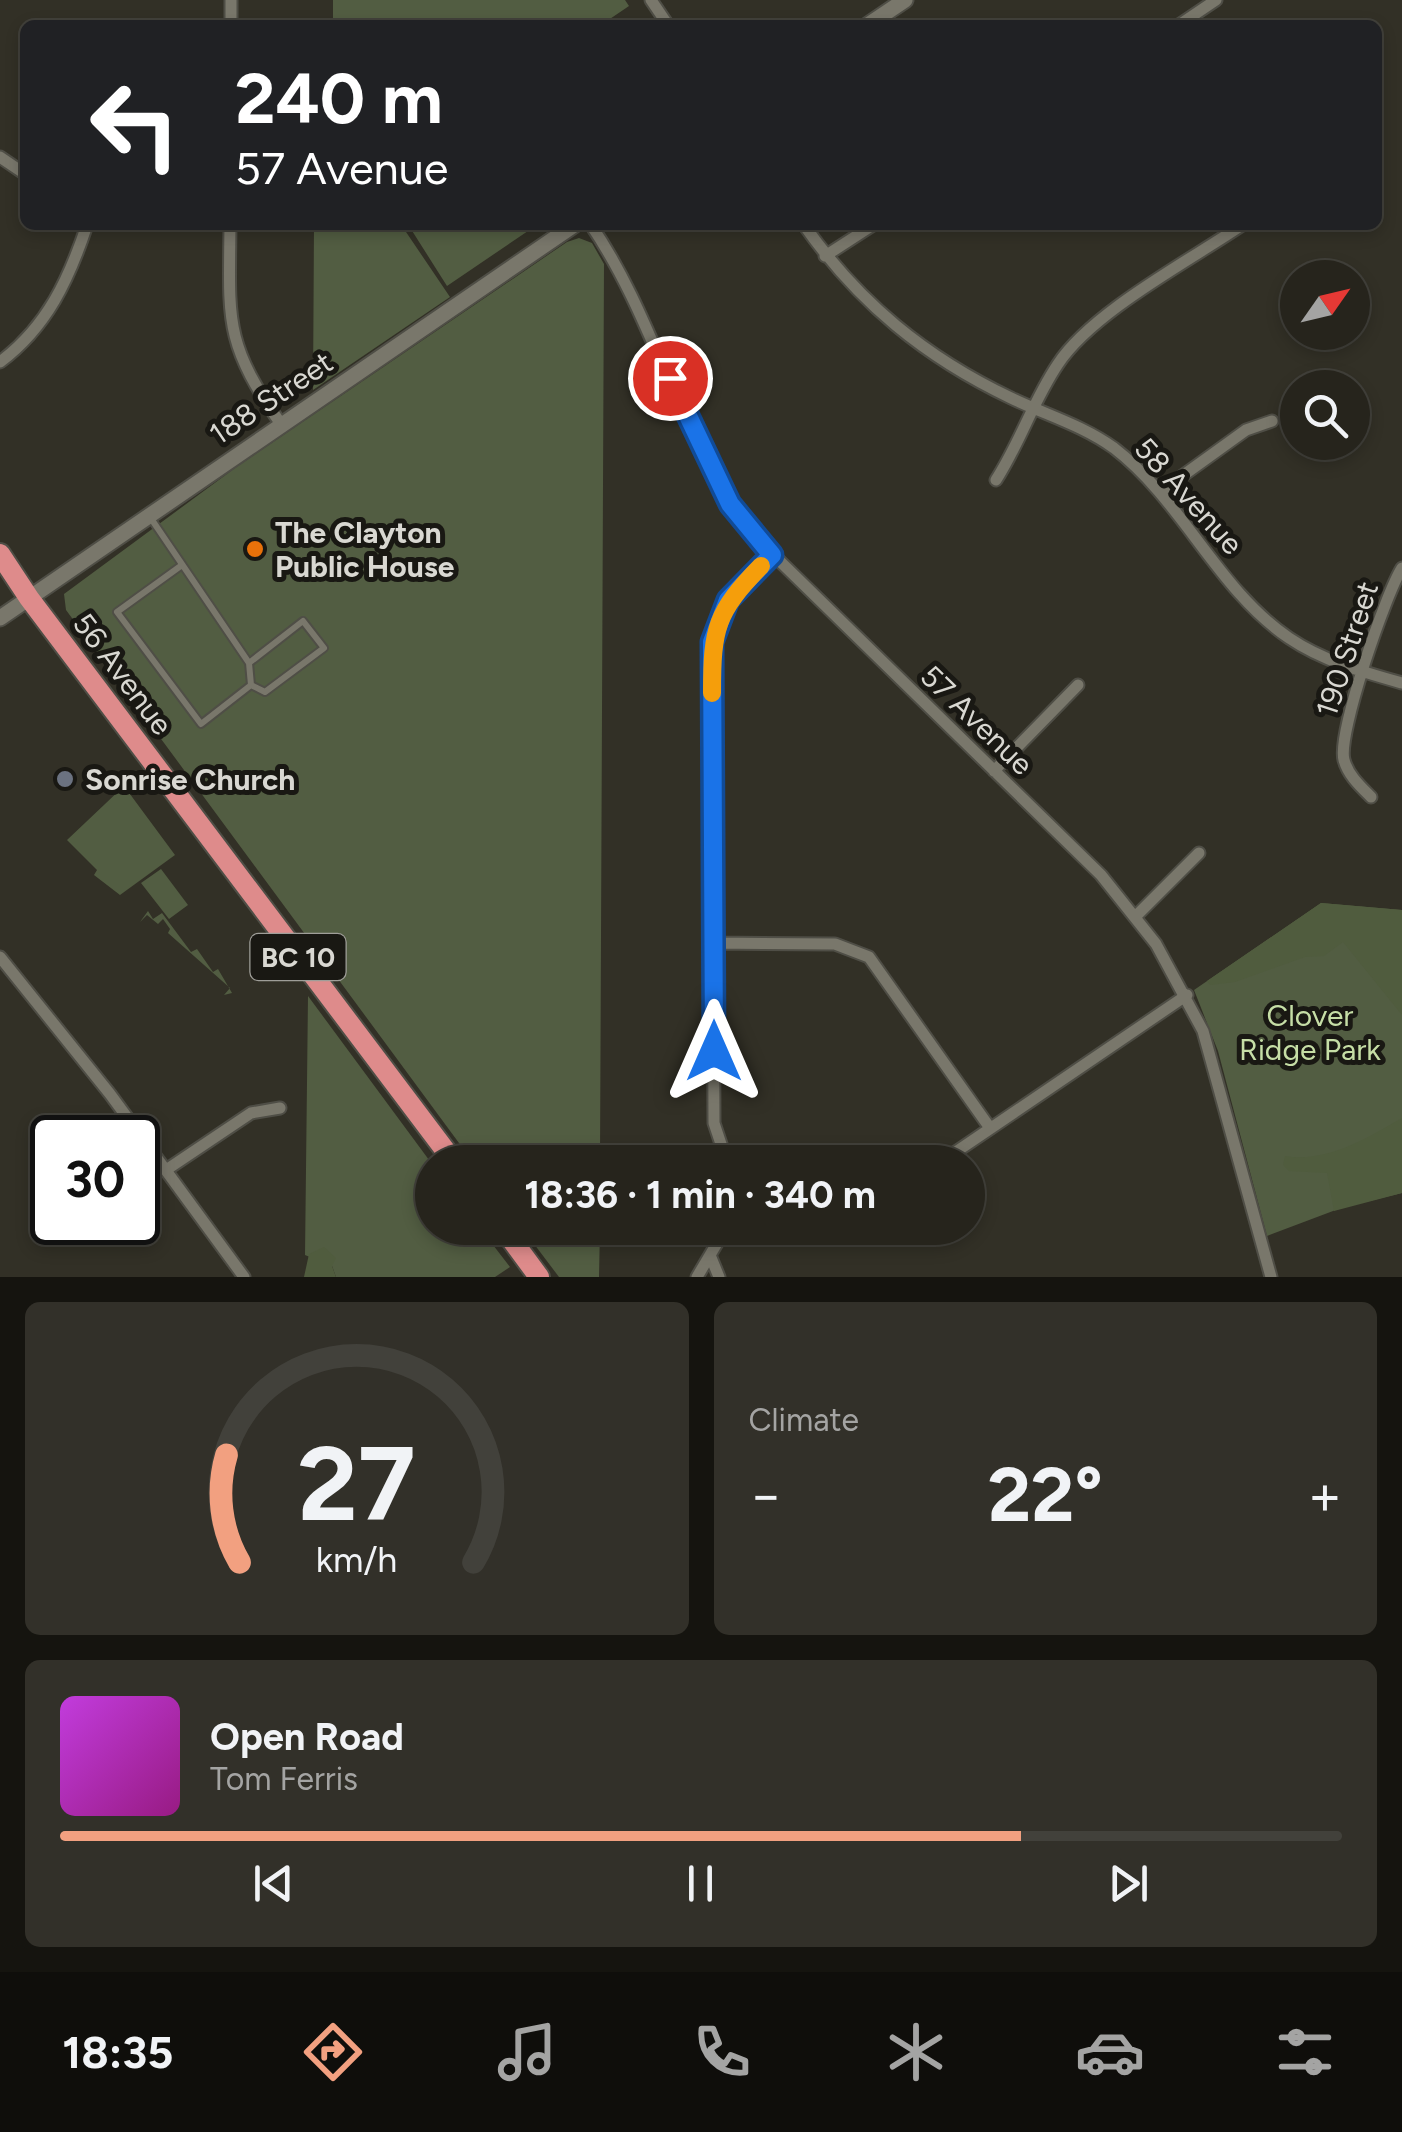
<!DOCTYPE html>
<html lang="en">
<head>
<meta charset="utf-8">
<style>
  :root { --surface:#26241c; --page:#323029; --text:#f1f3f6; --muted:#a4a4a3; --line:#42413b; --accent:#f2a080 }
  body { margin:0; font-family:Figtree,sans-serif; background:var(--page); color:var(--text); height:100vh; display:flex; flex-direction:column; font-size:38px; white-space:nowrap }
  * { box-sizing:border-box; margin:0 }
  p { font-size:32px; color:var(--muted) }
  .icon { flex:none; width:55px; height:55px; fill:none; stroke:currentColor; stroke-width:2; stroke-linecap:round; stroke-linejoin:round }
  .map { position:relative; height:1277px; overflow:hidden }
  .panel { display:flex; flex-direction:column; gap:25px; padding:25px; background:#15140f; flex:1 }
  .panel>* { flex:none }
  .banner { position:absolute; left:20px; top:20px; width:1362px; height:210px; border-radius:15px; box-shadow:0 5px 15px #0003,0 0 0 2px var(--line); background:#202124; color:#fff; overflow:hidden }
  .needle { width:65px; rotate:56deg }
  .tools { position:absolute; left:1280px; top:260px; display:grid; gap:20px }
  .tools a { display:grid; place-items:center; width:90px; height:90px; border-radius:50%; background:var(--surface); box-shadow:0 5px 15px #0003,0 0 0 2px var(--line); font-size:50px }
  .speed { position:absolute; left:30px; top:1115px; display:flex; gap:20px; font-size:50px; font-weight:700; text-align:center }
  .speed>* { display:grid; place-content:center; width:130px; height:130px; border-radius:50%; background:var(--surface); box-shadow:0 5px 15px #0003,0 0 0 2px var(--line); line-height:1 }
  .speed .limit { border:5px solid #111; border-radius:15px; background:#fff; color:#111 }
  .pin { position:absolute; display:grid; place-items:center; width:85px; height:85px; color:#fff; margin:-42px; border:5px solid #fff; border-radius:50%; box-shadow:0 2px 10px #0007 }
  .me { position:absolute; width:110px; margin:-55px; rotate:0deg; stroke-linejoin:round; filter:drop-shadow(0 0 8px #0008) }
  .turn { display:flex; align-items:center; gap:35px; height:210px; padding:0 50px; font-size:45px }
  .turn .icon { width:130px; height:130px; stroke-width:2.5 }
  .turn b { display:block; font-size:70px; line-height:85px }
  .big { font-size:75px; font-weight:700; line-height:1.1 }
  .panel .tile { flex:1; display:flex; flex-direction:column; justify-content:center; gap:15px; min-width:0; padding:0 35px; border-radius:15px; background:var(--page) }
  .panel .dial { align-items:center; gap:0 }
  .dial svg { height:260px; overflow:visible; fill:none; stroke:var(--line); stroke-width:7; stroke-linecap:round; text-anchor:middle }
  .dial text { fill:var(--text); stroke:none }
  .song { display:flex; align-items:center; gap:30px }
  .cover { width:120px; height:120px; border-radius:15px; background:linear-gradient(135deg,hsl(290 70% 55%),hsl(310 70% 35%)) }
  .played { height:10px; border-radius:5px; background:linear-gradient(90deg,var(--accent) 75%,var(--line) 75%) }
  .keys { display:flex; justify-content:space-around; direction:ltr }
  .heat { display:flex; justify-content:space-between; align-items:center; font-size:55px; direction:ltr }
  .panel .tiles { flex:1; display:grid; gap:25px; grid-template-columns:1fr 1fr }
  .tile:last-child { grid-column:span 2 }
  .trip { position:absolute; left:415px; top:1145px; width:570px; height:100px; border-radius:50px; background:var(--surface); box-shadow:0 5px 15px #0003,0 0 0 2px var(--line); font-weight:700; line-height:100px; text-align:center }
  .menu { display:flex; height:160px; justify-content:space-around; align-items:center; background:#0f0e0b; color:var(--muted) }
  .menu .icon { width:70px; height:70px }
  .menu .selected { color:var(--accent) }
  .menu b { font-size:45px; color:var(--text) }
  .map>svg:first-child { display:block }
  .green { fill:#525d42 }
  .forest { fill:#505c3e }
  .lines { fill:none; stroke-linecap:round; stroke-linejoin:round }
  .service-casing { stroke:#4f4e46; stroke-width:10 }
  .minor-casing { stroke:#4f4e46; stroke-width:15 }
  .tertiary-casing { stroke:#4f4e46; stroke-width:19 }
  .trunk-casing { stroke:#4f4e46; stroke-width:24 }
  .service { stroke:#79776b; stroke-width:6 }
  .minor { stroke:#79776b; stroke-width:11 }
  .tertiary { stroke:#79776b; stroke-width:15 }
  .trunk { stroke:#de8b8b; stroke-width:20 }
  .route-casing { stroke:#114b97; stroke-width:25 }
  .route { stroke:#1a73e8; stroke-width:18 }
  .slow { stroke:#f59e0b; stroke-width:18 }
  .food-dot { fill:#e8710a; stroke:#191813; stroke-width:4 }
  .worship-dot { fill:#6b7280; stroke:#191813; stroke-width:4 }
  .labels { text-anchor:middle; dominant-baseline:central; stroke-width:10; stroke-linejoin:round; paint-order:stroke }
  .shield { fill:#191813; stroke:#9f9e99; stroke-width:2.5 }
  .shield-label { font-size:28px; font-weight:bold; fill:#d9d8d2 }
  .street-label { font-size:30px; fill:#d9d8d2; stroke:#191813 }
  .poi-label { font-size:30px; font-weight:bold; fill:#d9d8d2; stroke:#191813; text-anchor:start }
  .park-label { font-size:30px; fill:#c6dea6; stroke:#191813 }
</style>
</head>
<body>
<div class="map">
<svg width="1402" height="1277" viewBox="0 0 1402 1277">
  <rect width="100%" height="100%" fill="#323026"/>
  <path class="green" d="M333,0H625L629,6L601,25H333Z
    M314,225H524L528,231L447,286L409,226L404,229L450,297L313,390Z
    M579,238L592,243L604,264L600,1162H473L66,610L64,594L235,468L567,242Z
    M124,786L175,855L120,895L94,875L97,870L67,840Z
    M161,869L188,905L169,919L141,883Z
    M1321,903L1402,910V1193L1341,1208L1267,1236L1218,1051L1194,990Z
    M148,911L153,919L162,913L191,952L197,949L213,972L218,969L232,993L224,995L230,988L168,933L170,929L163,919L158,924L147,915L140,922Z
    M308,996L432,1164V1228H480L510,1267L495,1277H336L332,1266L305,1255Z
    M522,1228H600L599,1277H559Z"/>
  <path class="forest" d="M1321,903L1402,910V1015L1343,942L1324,956L1305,957L1235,982L1210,985L1207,981Z
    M1402,1118V1193L1334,1211L1327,1173L1289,1171L1283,1165L1285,1156C1327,1163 1367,1138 1402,1118Z
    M324,1247L336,1258L332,1266L336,1277H304L309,1254Z"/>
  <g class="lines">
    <defs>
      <path id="service" d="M150,517L249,663L251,685L201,724L117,612L182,565
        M249,663L303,621L324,648L265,692L251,685"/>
      <path id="minor" d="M651,0L668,25
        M231,25V0
        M1179,25L1216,0
        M0,157L25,174
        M230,225C229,321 224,343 281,424
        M591,225C656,320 680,440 750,532L1101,875L1156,944L1203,1031L1271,1277
        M804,225C859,303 925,357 1011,398C1046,415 1082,425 1114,448C1183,501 1217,589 1289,638C1323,661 1363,672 1402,683
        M825,256L873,225
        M0,362C47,327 69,279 87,225
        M996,480C1020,443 1033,401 1058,364C1092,312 1189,261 1242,225
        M1160,492L1246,430L1272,421
        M994,771L1078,685
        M1371,797C1360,786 1348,775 1344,760C1337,734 1386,593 1402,568
        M1136,916L1199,853
        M713,943L835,944L869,957L990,1128
        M0,957L110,1094L244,1277
        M727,1162L714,1123L712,641L728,600L772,555
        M941,1162L1187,995
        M166,1170L251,1113L280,1108
        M710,1255L719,1277
        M697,1277L726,1228"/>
      <path id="tertiary" d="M868,25L905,0
        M0,618L574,225"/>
      <path id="trunk" d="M0,554L29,598L454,1162
        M503,1228L539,1277"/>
    </defs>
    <use href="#service" class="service-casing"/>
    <use href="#minor" class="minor-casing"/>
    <use href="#tertiary" class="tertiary-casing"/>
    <use href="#trunk" class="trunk-casing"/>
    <use href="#service" class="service"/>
    <use href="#minor" class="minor"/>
    <use href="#tertiary" class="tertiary"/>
    <use href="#trunk" class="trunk"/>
  </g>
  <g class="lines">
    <defs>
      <path id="route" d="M670,378L730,504L772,555L728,600L712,642L714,1051"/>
    </defs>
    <use href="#route" class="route-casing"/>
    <use href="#route" class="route"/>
    <path class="slow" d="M712,693C712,628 716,612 761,566"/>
  </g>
  <circle class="food-dot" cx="255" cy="549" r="10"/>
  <circle class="worship-dot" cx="65" cy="779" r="10"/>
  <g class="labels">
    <rect class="shield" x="250.5" y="934" width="95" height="46" rx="8"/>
    <g class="shield-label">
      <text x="298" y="957">BC 10</text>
    </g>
    <g class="street-label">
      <text transform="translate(271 398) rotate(-34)">188 Street</text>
      <text transform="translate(1189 496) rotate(48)">58 Avenue</text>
      <text transform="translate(1347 649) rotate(-72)">190 Street</text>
      <text transform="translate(123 674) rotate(53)">56 Avenue</text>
      <text transform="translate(977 720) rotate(44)">57 Avenue</text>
    </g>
    <g class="poi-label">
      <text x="275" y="532">The Clayton<tspan x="275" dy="34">Public House</tspan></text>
      <text x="85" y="779">Sonrise Church</text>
    </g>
    <g class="park-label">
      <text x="1310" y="1015">Clover<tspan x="1310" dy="34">Ridge Park</tspan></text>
    </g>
  </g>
</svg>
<div class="tools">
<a><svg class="needle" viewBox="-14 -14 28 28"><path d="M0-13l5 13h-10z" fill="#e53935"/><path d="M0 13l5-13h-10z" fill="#a4a4a3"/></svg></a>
<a><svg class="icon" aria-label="search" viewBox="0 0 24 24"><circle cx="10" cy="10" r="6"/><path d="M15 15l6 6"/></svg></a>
</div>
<div class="speed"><div class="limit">30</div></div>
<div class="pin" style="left:670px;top:378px;background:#d93025"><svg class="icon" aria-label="arrive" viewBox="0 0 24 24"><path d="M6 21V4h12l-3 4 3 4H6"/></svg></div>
<svg class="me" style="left:714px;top:1051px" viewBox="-20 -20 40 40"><path d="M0-17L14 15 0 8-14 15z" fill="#1a73e8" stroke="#fff" stroke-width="4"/></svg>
<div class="trip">18:36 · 1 min · 340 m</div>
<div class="banner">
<div class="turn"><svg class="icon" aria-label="left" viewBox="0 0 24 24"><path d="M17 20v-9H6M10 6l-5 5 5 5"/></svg><div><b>240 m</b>57 Avenue</div></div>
</div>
</div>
<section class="panel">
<div class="tiles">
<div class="tile dial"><svg viewBox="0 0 100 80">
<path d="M14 69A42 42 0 1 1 86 69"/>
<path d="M14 69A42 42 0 0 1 10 36" stroke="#f2a080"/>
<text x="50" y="56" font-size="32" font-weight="700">27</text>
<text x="50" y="72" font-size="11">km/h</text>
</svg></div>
<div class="tile"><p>Climate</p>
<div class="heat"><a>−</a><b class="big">22°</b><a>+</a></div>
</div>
<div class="tile">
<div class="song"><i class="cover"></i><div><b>Open Road</b><p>Tom Ferris</p></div></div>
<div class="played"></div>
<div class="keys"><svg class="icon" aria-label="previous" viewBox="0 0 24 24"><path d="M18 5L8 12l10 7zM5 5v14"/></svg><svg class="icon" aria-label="pause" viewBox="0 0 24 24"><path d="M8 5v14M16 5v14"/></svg><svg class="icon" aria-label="next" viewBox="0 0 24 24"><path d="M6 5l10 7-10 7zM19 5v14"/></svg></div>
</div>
</div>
</section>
<nav class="menu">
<b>18:35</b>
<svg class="icon selected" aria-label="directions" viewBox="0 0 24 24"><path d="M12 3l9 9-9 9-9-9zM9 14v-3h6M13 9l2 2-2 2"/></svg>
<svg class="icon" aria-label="music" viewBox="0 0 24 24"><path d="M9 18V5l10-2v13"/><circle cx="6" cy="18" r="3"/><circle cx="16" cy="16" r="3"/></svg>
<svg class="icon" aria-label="phone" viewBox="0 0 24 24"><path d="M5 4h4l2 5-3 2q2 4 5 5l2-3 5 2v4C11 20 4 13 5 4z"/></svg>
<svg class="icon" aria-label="climate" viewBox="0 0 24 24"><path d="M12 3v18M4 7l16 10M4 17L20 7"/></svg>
<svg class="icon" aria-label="car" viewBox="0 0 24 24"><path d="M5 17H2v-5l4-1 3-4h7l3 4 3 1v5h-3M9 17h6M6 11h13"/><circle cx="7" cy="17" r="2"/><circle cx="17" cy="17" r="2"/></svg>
<svg class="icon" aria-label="filters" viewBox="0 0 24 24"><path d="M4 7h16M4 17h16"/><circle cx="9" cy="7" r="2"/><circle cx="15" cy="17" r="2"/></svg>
</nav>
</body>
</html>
